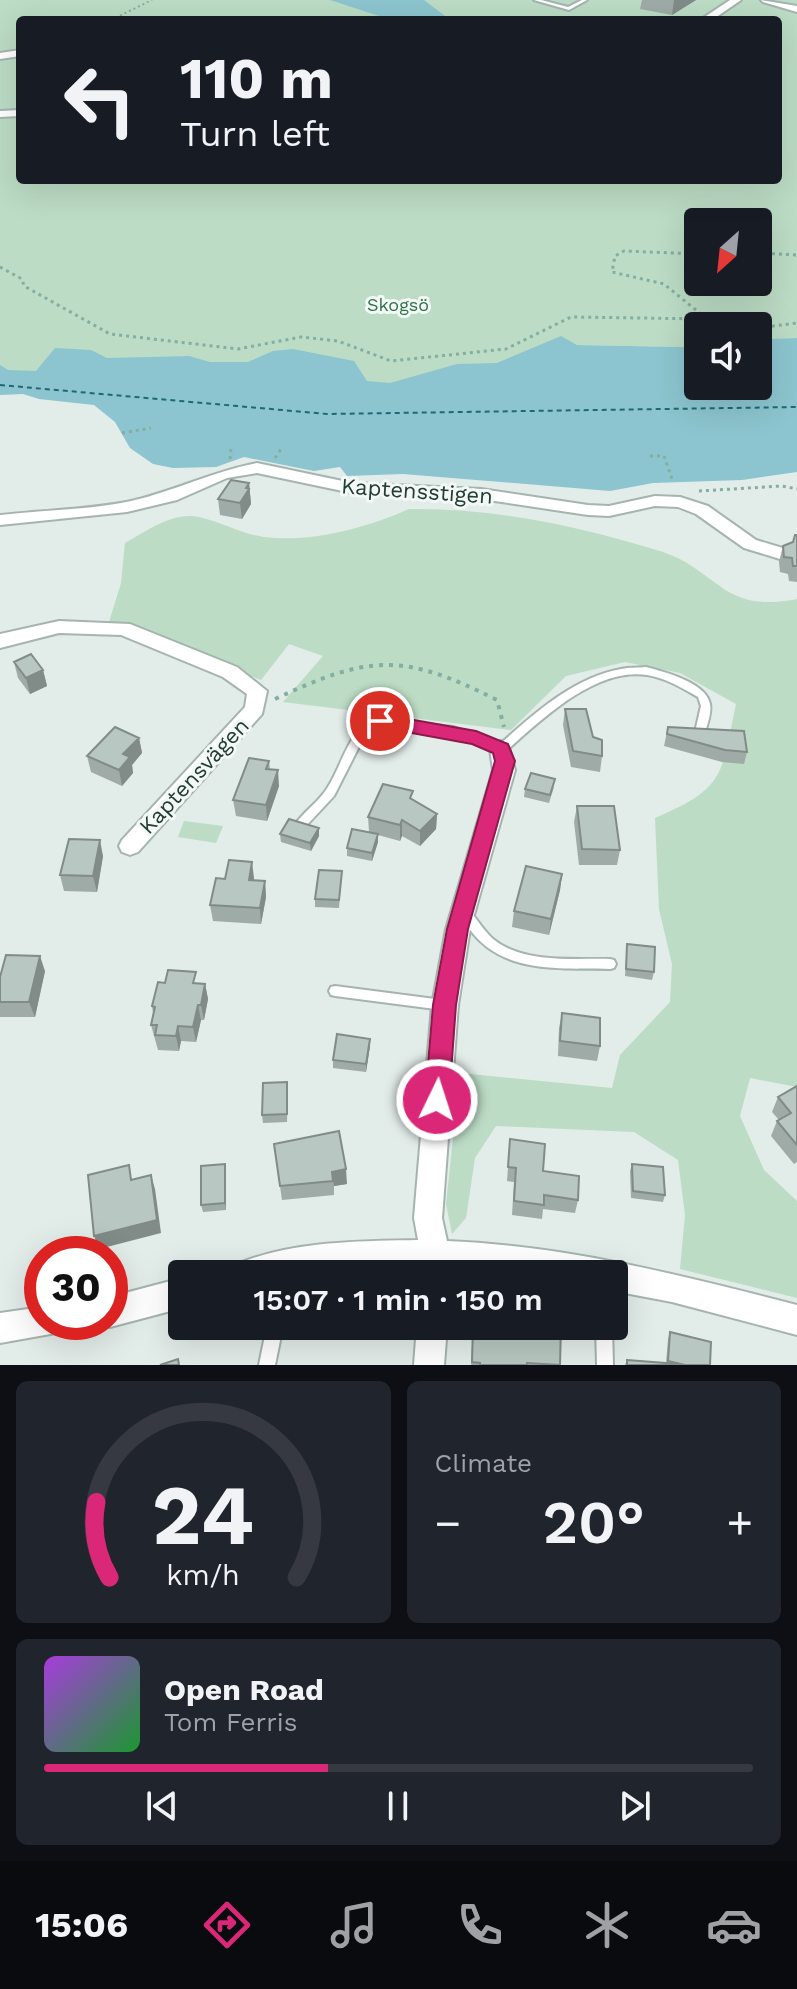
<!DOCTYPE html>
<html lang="en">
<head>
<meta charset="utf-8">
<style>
  :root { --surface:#171b24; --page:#20242c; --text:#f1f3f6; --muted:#9ea1a6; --line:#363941; --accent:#db2777 }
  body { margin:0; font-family:"Work Sans",sans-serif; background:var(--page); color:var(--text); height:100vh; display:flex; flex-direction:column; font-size:30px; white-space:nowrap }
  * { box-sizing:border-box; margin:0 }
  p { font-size:26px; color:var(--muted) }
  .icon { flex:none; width:44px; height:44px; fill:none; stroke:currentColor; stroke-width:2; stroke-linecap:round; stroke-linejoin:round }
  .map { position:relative; height:1365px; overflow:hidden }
  .sheet { display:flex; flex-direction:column; gap:16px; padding:16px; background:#0d0f14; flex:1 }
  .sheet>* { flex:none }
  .hud { position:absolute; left:16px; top:16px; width:766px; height:168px; border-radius:8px; box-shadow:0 8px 32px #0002; background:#171b24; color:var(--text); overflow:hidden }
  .needle { width:52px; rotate:207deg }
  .fabs { position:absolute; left:684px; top:208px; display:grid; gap:16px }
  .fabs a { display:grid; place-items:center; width:88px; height:88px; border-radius:8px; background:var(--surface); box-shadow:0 8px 32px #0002; font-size:40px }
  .speed { position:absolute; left:24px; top:1236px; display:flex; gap:16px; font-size:40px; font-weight:700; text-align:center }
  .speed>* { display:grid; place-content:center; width:104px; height:104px; border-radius:50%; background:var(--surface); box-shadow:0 8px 32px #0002; line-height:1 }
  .speed .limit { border:12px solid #d22; background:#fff; color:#111 }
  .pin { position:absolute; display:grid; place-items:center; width:68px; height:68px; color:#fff; margin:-34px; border:4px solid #fff; border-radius:50%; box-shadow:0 2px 8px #0007 }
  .me { position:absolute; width:88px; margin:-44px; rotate:4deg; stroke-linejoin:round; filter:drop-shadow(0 0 6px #0008) }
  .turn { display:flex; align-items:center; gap:28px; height:168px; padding:0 32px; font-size:36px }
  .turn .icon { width:104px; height:104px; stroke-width:2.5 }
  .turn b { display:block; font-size:56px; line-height:68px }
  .big { font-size:60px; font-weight:600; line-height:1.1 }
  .sheet .tile { flex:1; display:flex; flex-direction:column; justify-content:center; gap:12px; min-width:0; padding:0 28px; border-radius:12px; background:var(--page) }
  .sheet .dial { align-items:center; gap:0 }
  .dial svg { height:208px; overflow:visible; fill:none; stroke:var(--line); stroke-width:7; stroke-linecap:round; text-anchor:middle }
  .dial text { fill:var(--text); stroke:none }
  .song { display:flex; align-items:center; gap:24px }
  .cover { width:96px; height:96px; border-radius:12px; background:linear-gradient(135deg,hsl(280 70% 55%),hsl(130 70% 35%)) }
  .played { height:8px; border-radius:4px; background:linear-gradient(90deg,var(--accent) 40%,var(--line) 40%) }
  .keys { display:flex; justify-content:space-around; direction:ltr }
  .heat { display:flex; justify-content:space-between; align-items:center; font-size:44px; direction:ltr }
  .sheet .tiles { flex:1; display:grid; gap:16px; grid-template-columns:1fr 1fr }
  .tile:last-child { grid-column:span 2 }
  .trip { position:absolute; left:168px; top:1260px; width:460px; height:80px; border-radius:8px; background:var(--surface); box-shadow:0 8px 32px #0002; font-weight:600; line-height:80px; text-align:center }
  .tabs { display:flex; height:128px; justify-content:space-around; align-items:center; background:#090b0e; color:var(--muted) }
  .tabs .icon { width:56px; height:56px }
  .tabs .selected { color:var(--accent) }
  .tabs b { font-size:36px; color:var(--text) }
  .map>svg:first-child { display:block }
  .green { fill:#bcdcc5; fill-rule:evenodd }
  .water { fill:#8cc5cf }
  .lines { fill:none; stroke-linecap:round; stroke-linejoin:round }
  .ferry { stroke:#1f6876; stroke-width:2; stroke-dasharray:5 4; stroke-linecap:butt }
  .lane-casing { stroke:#a5b4af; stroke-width:4 }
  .street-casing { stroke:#a5b4af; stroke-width:4 }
  .path-far2 { stroke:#84aea1; stroke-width:2; stroke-dasharray:2 3; stroke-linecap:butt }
  .path-far1 { stroke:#84aea1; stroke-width:3; stroke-dasharray:3 4; stroke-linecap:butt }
  .path { stroke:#84aea1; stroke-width:4; stroke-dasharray:4 6; stroke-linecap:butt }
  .lane { fill:#fff; fill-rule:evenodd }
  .street { fill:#fff; fill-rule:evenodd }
  .wall { fill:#9eaba6 }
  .shaded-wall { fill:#818b87 }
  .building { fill:#b8c7c1; stroke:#818b87; stroke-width:2 }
  .route { fill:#db2777; stroke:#8e194d; stroke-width:2 }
  .labels { text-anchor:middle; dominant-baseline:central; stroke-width:6; stroke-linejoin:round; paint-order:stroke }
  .far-park-label { font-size:18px; fill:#2e7248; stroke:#f3f8f6 }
  .street-label { font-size:22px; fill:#233c35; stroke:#f3f8f6 }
</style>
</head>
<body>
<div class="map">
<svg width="797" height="1365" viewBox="0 0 797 1365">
  <rect width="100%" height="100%" fill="#e2ece8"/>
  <path class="green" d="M0,0H797V338L758,339V326H698V344L683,347L577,345L567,340L596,411L0,385ZM20,20H778V180H20ZM698,222H758V282H698Z
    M409,509C496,508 580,526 663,552C719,571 722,614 797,599V1087L750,1078L740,1116L764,1170L797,1201V1298L680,1269L685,1215L678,1160L634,1132L496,1126L475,1158L466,1218L452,1234L446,1204L460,1073L612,1088L620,1055L670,1002L672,964L659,909L655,818C726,788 721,775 736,704L680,673L625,662L566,676L511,730L283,702L323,656L289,644L261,680L109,622L121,583L125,543C146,531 174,511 199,517C222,522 241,534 264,537C312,543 366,528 409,509Z
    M184,821L223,826L216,843L178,837Z"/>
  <path class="water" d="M330,0H424L449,19L379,16Z
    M561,336L577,345L683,347L698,344V386H758V339L797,338V472L742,480L653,483L610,491L403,474L347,476L340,467L314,471L244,457L216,467L173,468L153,464L130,448L115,422L94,405L39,399L23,394L0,395V365L8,370L36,371L55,348L91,350L107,358L189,356L210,362H248L273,351L293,349L354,361L367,381L390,383L457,364L497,363Z"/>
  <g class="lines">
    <path class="ferry" d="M0,385L327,414L797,407"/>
    <defs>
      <path id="lane" d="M534,0H541L568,7L582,0H587L569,10Z
        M646,667C664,672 706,682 710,704C712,713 707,726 704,735H696L695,732L701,706L698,697C682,688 666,678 647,675C595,667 541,720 505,752L501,753L452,735L376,726L364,737L334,796L306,826L302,827L298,826L296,823C305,811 318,802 326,790C342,767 347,732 374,718L453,727L500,744C535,713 573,678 621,669C629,667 638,668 646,667Z
        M465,908L469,910C477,919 484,931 493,939C524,964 573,958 610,959L614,960L616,964L614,968L610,969C570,968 521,973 487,947C476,939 466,925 459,913L461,910Z
        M335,986L443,1000L447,1001L449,1005L447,1009L443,1010L335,996L331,995L329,991L331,987Z
        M267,1326H283L275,1365H259Z
        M596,1326H612L613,1365H597Z"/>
      <path id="street" d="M730,0H741L712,20H700Z
        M761,0L797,6V12L763,2Z
        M20,50V56L0,59V53Z
        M20,110V116L0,117V111Z
        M257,463L352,483L481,489L588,505L609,506L655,496L680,497L708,506L756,540L786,549L789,553L780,559L744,548L696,514L678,507L655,506L609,516L588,515L481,499L352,493L257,473L227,478L177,500L127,512L0,525V515C43,510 89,510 131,501C175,491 213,471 257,463Z
        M59,621L130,624L237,667L267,691L262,714L138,852L130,855L122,852L119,846L122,840L245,707L247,694L223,677L121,635L59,633L0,648V634Z
        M501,741L508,744L515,770L470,929L458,1005L442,1218L447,1241C567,1246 681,1275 797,1305V1335L672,1302L614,1291V1274L450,1270V1274H420L421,1269L232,1274L237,1264C292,1241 360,1241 418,1240L414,1218L432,1005L446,929L493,770L490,749L494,744Z
        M182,1278V1308L110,1327L99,1323L110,1322V1297Z
        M42,1307V1322H60L56,1333L0,1343V1313Z
        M417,1326H447L444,1365H414Z"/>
    </defs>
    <use href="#lane" class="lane-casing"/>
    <use href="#street" class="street-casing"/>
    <path class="path-far2" d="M111,20L152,0"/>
    <path class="path-far1" d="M758,253L797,255
      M0,267L22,279L24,286L110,334L238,349L301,337L338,341L391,361L506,349L571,317L707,319L664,284L612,272L615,256L624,251L698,254
      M707,319L740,326
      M758,328L797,323
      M122,433L151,428
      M650,456H664L673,482
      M275,458L281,449
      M230,459L231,447
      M699,491L782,486L797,489"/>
    <path class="path" d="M275,699C369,655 402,652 497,700L504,727"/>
    <use href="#lane" class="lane"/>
    <use href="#street" class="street"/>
  </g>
  <path class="wall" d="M642,0H696L672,15L640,9Z
    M249,483L251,504L242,519L220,515L218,499Z
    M797,535V582L789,581L788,574L780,572L779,562L783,546L793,542Z
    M14,662L43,670L47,686L30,694L18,678Z
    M565,709L593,737L602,756L600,772L571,767L563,725Z
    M668,727L747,752L744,764L722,762L664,746Z
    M139,738L142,753L132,765L133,773L122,786L91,772L87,756Z
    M269,761L270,769L279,786L267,821L236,816L233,800Z
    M554,787L549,803L524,797L525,789Z
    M413,800L437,814L436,829L420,846L402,836L400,841L378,835V842L372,861L347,856V848L369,832L368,817Z
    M577,806L620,850L617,865H579L574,822Z
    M319,828V836L311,851L281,842L280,834Z
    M103,856L97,892L64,891L60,875Z
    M342,871L339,908L315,907V899Z
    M562,874L560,890L549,935L512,927L514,911Z
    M254,878V880L265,881L266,897L261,924L213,921L210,905L225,879Z
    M627,944L654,972L652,980L625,976Z
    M45,971L35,1017H0V977Z
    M198,983L205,984L208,999L204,1020H201L196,1042L181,1041L179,1051L158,1050L151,1025L153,1013L152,1006Z
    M562,1013L600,1046L597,1061L558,1056L559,1028Z
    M370,1039V1046L366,1072L333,1068V1060Z
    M797,1086V1162L794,1164L771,1136L777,1121L779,1120L772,1112L778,1097Z
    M288,1089L287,1122L263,1123L262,1115Z
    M510,1139L543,1171L578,1200L575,1213L543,1209L542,1219L512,1215L514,1182L507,1181Z
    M274,1144L347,1184L334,1186V1195L282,1200Z
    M225,1164L226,1171V1210L203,1212L201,1205Z
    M632,1164L665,1195L663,1202L631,1198L630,1171Z
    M473,1326H561L560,1365H471Z
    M670,1332L710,1365H625L627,1360L666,1363L668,1339Z"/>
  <path class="shaded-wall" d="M674,0H696L672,15Z
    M249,483L251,504L242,519L240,503Z
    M43,670L47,686L30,694L26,678Z
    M139,738L142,753L132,765L133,773L122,786L119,770L123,754Z
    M278,770L279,786L267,821L266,805Z
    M437,814L436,829L420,846V831Z
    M402,820V836L400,841V825Z
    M319,828V836L311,851L310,843Z
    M378,834V842L372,861V853Z
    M100,840L103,856L97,892L93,876Z
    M252,862L254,878L251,896L249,880Z
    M562,874L560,890L549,935L551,919Z
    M265,881L266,897L261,924L260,908Z
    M40,956L45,971L35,1017L29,1002Z
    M205,984L208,999L204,1020L201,1005Z
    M198,1005L201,1020L196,1042L193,1027Z
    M178,1026L181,1041L179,1051L176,1036Z
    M370,1039V1046L366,1072V1064Z
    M225,1164L226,1171V1210L225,1203Z
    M346,1169L347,1184L334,1186L332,1172Z
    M151,1175L155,1189L161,1233L99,1249L94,1236Z"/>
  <path class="building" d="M231,480L249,483L246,488L249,489L240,503L218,499Z
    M795,535H797V566H793L792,558L784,557L783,546L793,542Z
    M31,654L43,670L26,678L14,662Z
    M565,709H586L593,737L602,740V756L573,751Z
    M115,727L139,738L123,754L130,757L119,770L87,756Z
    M668,727L744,731L747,752L725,750L667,734Z
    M249,758L269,761L266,769L278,770L266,805L233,800Z
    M531,773L555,779L550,795L525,789Z
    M383,784L413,791L410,798L437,814L420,831L402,820L400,825L368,817Z
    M577,806H614L620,850L582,849Z
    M289,819L319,828L310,843L280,834Z
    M352,829L378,834L372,853L347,848Z
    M69,839L100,840L93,876L60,875Z
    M229,860L252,862L249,880L265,881L260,908L210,905L216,878L225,879Z
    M526,866L562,874L551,919L514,911Z
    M319,870L342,871L339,900L315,899Z
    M627,944L655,947L654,972L626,969Z
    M6,955L40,956L29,1002H0V977Z
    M168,970L196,972L193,983L205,984L201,1005H198L193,1027L178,1026L176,1036L155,1035L157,1025H151L155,1007L152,1006L158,982L165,983Z
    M562,1013L600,1018V1046L560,1041Z
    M337,1034L370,1039L366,1064L333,1060Z
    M287,1082V1114L262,1115L263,1083Z
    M797,1086V1145L777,1121L791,1113L778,1097Z
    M339,1131L346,1169L332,1172L333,1181L280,1186L274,1144Z
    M510,1139L545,1144L543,1171L579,1176L578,1200L544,1195V1205L514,1201L516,1168L508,1167Z
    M225,1164V1203L201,1205V1166Z
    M632,1164L663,1167L665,1195L633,1191Z
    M129,1165L131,1180L151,1175L157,1220L94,1236L88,1175Z
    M473,1326H561L560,1365L527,1363V1365H480V1363L472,1362Z
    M670,1332L711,1342L710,1365H685L668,1361Z
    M178,1359L179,1365H160Z
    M627,1360L678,1364V1365H627Z"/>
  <path class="route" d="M380,714L476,731L508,744L515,761L468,929L456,1005L449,1100L446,1108L437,1111L429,1108L425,1100L433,1005L447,929L495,761L493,753L472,744L373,726V716Z"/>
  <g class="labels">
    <g class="far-park-label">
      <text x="398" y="304">Skogsö</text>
    </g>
    <g class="street-label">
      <text transform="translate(417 491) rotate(4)">Kaptensstigen</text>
      <text transform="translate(194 776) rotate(-47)">Kaptensvägen</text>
    </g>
  </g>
</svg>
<div class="fabs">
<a><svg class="needle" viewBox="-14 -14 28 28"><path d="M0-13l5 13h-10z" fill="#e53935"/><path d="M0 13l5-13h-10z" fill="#9ea1a6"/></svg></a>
<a><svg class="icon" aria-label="sound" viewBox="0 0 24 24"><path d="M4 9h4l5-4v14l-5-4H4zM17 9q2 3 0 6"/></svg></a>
</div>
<div class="speed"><div class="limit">30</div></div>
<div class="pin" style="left:380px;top:721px;background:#d93025"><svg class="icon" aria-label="arrive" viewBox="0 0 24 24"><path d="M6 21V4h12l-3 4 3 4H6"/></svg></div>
<svg class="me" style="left:437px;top:1100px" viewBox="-20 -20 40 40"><circle r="17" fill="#db2777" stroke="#fff" stroke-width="3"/><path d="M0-11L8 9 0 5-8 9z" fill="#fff"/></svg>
<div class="trip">15:07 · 1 min · 150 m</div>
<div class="hud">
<div class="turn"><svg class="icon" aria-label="left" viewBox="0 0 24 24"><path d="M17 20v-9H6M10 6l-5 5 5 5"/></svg><div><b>110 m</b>Turn left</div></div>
</div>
</div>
<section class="sheet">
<div class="tiles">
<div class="tile dial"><svg viewBox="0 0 100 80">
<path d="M14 69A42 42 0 1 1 86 69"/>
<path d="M14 69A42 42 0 0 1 9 40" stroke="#db2777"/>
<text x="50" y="56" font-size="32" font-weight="700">24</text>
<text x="50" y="72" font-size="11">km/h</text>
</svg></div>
<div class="tile"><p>Climate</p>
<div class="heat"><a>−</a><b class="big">20°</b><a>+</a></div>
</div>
<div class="tile">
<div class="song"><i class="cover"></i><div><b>Open Road</b><p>Tom Ferris</p></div></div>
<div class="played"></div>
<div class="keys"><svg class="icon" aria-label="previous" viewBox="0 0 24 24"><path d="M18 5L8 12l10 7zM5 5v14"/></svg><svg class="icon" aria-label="pause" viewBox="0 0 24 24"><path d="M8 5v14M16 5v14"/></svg><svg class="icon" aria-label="next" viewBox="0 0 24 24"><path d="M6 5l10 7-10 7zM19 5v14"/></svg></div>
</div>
</div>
</section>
<nav class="tabs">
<b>15:06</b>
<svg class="icon selected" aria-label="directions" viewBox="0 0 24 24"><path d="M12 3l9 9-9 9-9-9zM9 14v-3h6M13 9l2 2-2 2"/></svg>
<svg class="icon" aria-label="music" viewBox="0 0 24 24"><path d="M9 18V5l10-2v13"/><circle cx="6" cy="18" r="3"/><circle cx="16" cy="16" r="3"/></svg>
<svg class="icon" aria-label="phone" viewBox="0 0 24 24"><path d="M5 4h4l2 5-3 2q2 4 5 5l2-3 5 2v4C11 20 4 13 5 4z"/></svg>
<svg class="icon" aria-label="climate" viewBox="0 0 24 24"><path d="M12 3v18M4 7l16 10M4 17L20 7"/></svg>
<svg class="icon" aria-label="car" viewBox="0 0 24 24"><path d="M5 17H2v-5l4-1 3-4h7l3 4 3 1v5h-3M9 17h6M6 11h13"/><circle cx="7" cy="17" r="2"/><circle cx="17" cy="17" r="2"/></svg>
</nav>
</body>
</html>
